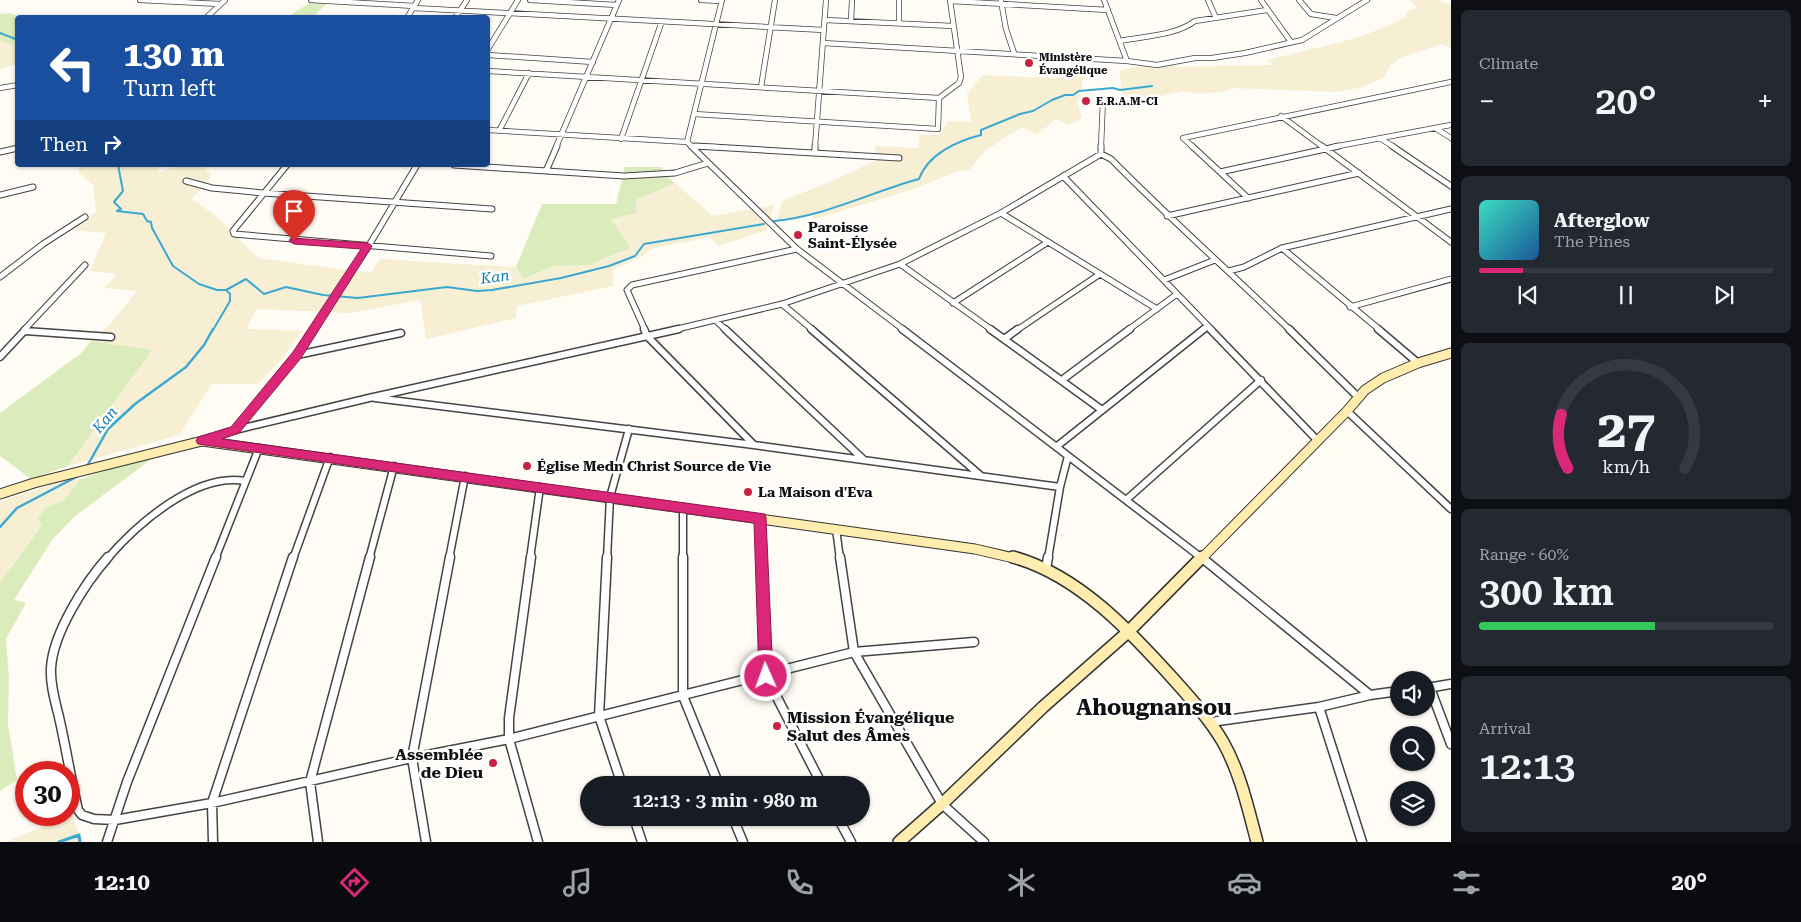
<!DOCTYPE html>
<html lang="en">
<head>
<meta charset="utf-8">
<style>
  :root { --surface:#171b24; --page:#242831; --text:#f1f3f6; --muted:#9ea1a6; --line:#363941; --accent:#db2777 }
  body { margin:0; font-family:"Roboto Serif",serif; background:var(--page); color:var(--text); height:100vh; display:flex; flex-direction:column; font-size:19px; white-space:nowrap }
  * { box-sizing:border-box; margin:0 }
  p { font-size:16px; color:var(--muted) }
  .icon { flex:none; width:28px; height:28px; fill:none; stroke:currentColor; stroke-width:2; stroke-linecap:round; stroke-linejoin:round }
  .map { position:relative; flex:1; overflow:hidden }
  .sheet { display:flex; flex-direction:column; gap:10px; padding:10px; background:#0d0f14; width:350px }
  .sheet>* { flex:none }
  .top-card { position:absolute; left:15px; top:15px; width:475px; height:152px; border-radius:5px; box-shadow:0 1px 4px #0004; background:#1a4fa0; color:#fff; overflow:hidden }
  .controls { position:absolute; left:1390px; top:671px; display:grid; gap:10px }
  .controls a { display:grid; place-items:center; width:45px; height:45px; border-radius:50%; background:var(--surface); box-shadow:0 1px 4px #0004; font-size:25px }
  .speed { position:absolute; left:15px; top:761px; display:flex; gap:10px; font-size:25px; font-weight:700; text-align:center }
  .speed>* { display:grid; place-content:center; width:65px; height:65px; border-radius:50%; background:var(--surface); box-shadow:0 1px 4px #0004; line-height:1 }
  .speed .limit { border:8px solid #d22; background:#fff; color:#111 }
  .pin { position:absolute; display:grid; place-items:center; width:42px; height:42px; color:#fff; margin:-51px -21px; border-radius:50% 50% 50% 0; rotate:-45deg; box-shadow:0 0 5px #0007 }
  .pin .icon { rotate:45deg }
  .me { position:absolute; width:55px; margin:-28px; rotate:358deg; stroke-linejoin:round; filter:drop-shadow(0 0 4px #0008) }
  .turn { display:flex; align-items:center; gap:18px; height:105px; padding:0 25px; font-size:22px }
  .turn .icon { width:65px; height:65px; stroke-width:2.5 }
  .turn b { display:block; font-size:35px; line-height:42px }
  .then { display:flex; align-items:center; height:48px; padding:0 25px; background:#0003; gap:10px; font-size:19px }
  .big { font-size:38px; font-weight:600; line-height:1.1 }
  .sheet .widget { flex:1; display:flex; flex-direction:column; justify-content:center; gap:8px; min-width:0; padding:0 18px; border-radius:8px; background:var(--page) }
  .sheet .dial { align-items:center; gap:0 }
  .dial svg { height:130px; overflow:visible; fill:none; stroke:var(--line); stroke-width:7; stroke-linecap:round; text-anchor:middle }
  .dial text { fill:var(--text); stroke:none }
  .song { display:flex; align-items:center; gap:15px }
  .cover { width:60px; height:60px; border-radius:8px; background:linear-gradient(135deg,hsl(170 70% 55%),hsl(210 70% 35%)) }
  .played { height:5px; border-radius:2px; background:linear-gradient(90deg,var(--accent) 15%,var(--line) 15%) }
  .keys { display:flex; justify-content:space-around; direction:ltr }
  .heat { display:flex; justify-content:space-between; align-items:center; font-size:28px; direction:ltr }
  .charge { height:8px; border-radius:4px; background:linear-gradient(90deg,#34c759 60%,var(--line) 0) }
  .trip { position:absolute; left:580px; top:776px; width:290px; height:50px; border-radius:25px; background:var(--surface); box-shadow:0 1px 4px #0004; font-weight:600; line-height:50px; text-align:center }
  .tabs { display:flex; height:80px; justify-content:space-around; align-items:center; background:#090b0e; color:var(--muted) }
  .tabs .icon { width:35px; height:35px }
  .tabs .selected { color:var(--accent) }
  .tabs b { font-size:22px; color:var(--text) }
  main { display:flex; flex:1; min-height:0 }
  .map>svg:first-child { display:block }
  .farmland { fill:#f7efd3 }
  .green { fill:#dbecbc }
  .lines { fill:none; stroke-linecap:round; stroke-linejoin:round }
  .stream-far2 { stroke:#3ca8d2; stroke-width:2 }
  .stream-far1 { stroke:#3ca8d2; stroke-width:2.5 }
  .stream { stroke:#3ca8d2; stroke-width:3 }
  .street-far3-casing { stroke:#444; stroke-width:6 }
  .street-far2-casing { stroke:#444; stroke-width:7 }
  .street-far1-casing { stroke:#444; stroke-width:9 }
  .street-casing { stroke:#444; stroke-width:11 }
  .secondary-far1-casing { stroke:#333; stroke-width:11 }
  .secondary-casing { stroke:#333; stroke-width:14 }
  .street-far3 { stroke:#fff; stroke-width:4.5 }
  .street-far2 { stroke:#fff; stroke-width:5 }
  .street-far1 { stroke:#fff; stroke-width:6 }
  .street { stroke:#fff; stroke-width:8 }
  .secondary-far1 { stroke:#ffedb0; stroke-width:9 }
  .secondary { stroke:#ffedb0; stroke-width:11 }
  .route { fill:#db2777; stroke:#8e194d }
  .poi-dot { fill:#c7233f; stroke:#fff; stroke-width:2 }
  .labels { text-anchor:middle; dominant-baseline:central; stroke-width:5; stroke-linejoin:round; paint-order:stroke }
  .far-poi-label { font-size:11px; font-weight:bold; fill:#111; stroke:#fff; text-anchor:start }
  .poi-label { font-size:14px; font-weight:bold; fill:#111; stroke:#fff; text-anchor:start }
  .water-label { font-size:15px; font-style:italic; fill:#147aa9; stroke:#fff }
  .near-poi-label { font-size:16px; font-weight:bold; fill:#111; stroke:#fff; text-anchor:start }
  .near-district-label { font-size:22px; font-weight:bold; fill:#111; stroke:#fff }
</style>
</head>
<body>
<main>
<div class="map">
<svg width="1451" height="842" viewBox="0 0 1451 842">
  <rect width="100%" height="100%" fill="#fffcf5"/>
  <path class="farmland" d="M1410,0H1439L1444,3H1451V48L1442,44L1402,57L1391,65L1383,78L1363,87L1337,92L1229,88L1228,91L1198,94L1182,91L1162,96L1123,98L1119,71L1134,67L1171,64L1176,67L1274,65L1267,60L1345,41L1370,33L1405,18L1407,11L1417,8Z
    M0,40L17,47V64L0,69Z
    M983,75L1052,78L1083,75L1081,94L1077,102L1082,118L1069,125L1056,119L1037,135L1022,127L986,150L969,170L955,172L917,188L815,219L808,214L776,222L782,201L839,178L877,160L875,146L918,148L920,135H939L948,121L971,122L967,93Z
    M78,165H157L160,172L181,165H201L212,175L192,199L215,215L258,258L370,273L380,259L516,267L523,279L554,266L593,265L598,261L624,251L611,219L635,213L636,200L675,183L713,216L774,205L767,230L718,246L710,237L650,249L641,257L613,270V286L517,306L516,318L426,339L420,300L350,313L257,309L246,329L301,331L284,357L258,384H212L179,435L68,466L151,351L91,341L111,323L137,291L104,288L117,274L90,271L106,233L72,230L96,212L93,185L79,173Z
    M81,479L64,500L45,508L42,524L0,582V501L67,480Z
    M72,815L82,842H6Z"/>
  <path class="green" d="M314,0H330L313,17L286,18Z
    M11,13L19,17L17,47L0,40V14Z
    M625,167H662L665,175L675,183L636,200V213L611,219L630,248L598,261L593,265L554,266L523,279L516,267L542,204H616Z
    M91,341L152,350L68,466L31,479L0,456V413L80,354Z
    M161,452L75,516L52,540L14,600L26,603L6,639L9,677L8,724L17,780L0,791V582L42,525L38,519L45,508L64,500L81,479Z"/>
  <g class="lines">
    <path class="stream-far2" d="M0,33L18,40
      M118,165L123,191L114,202L121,209L117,211L143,214L147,221L151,222L152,228L173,266L199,284L217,290H226L246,279L264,294L286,287L323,295L358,298L447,287L477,291L492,290L561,278L609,266L635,256L644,244L764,224
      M774,221C823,217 871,192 919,179C928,154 957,141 981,135V130L1020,114L1033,111L1052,100L1065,95H1073L1079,91L1113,88L1120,90L1152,86
      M213,330L230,301V294L226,290"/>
    <path class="stream-far1" d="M86,468L108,429L135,404L186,367L204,345L213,329
      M0,527L17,508L80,475"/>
    <path class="stream" d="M59,842L79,835L80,842"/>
    <defs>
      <path id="street-far3" d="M140,0L220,4
        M311,0L415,6
        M530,0L617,5
        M701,0L721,1
        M899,0V23
        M1104,0L1127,61
        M1208,0L1216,18
        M1261,0L1291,42
        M1299,0L1311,14L1336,18
        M951,1L1108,10
        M1001,1L1006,29L1014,53
        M414,8L824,30
        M206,18L225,0
        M407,18L418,0
        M455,18L467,0
        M825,20L953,26
        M851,21L852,0
        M1120,41C1144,36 1175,36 1195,21L1267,10
        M823,43L1127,61L1157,65L1195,58H1212L1245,53L1302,40L1367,0
        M488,49L518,0
        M488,55L593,62
        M488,71L939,98
        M761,87L775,0
        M0,88L18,85
        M694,114L938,129L939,98L959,83L961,77L950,0
        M1281,116L1323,147
        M1435,128L1451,138
        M488,130L687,142L693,147
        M499,131L529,73
        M621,139L662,21
        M1381,139L1394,147
        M687,142L722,0
        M691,146L717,147
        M556,147L619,0
        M815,147L826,0
        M1101,147L1103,99
        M1193,147L1183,138L1451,82
        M1333,147L1451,125"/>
      <path id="street-far2" d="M691,146L797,249L904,330
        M695,146L899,158
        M1192,146L1248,198
        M1322,146L1451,242
        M1392,146L1451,186
        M0,152L18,148
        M815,153V146
        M1101,154V146
        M287,165L233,231L234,234L491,256
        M454,165L624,176L675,173L708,163
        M546,171L557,146
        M1220,172L1339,146
        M1063,176L1212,330
        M186,181L212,188L263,193L492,209
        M0,195L33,187
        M1001,213L1157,309
        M1167,216L1359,173
        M1282,248L1380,330
        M900,264L992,330
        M1229,271L1244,267L1282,248L1451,209
        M0,277L43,244L85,217
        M1164,280L1215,260
        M953,303L1048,242
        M782,304L813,330
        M1350,307L1451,279
        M716,321L726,330
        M24,330L85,265
        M313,330L368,247L417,165
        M645,330L627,290L632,285L797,249
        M673,330L782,304L900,264L1001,213L1101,154L1111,159C1169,218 1231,273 1290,330
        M1017,330L1100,274
        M1128,330L1177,294
        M1202,330L1208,326"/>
      <path id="street-far1" d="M644,329L647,336L754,445
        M725,329L863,459
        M811,329L980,475
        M902,329L1203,559
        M990,329L1102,410
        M1210,329L1317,440
        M1289,329L1358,397
        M1378,329L1418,363
        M25,331L111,337
        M1004,339L1018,329
        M297,355L401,333
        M0,357L26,329
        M1062,380L1130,329
        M375,398L754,445L1060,487
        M1347,411L1451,509
        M236,429L297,355L314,329
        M203,440L235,430L369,398L679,329
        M1056,447L1204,329
        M1126,500L1261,380
        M683,507V559
        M760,518L762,559
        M836,529L840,559
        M107,559C137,524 196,472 245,481
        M215,559L259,448
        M293,559L330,457
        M369,559L394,466
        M449,559L465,476
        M530,559L540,487
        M607,559L610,497L629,429
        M1048,559L1060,487L1068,456"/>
      <path id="street" d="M108,557C85,583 53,633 51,668C50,684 55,701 59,717C66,748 71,779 78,810L82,815L94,819L115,820L212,803L412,758L509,739L854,652L974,642
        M531,557L509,718V739L538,842
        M607,557L599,716L622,785
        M683,557V696L719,785
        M761,557L766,676L822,785
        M840,557L854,652L942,804L984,842
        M1201,557L1370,695
        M1046,569L1048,557
        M1427,688L1451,684
        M1430,688L1451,744
        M1319,707L1362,842
        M1211,722L1319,707L1370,695L1399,691
        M634,818L642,842
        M733,818L743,842
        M838,818L851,842
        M107,842L127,782L216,557
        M213,842L212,803L293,557
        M318,842L310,782L370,557
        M426,842L412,758L450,557"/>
      <path id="secondary-far1" d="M0,494L34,483L202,441L975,549L1018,559
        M1201,559L1347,411L1365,390L1383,378L1418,363L1451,353"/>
      <path id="secondary" d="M1013,557C1079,575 1132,633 1176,682C1193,701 1210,720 1223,742C1240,772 1248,808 1257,842
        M899,842L942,804L1043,707L1128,632L1202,557"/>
    </defs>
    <use href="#street-far3" class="street-far3-casing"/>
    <use href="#street-far2" class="street-far2-casing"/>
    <use href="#street-far1" class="street-far1-casing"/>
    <use href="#street" class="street-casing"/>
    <use href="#secondary-far1" class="secondary-far1-casing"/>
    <use href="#secondary" class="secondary-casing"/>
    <use href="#street-far3" class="street-far3"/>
    <use href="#street-far2" class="street-far2"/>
    <use href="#street-far1" class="street-far1"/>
    <use href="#street" class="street"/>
    <use href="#secondary-far1" class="secondary-far1"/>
    <use href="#secondary" class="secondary"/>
  </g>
  <path class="route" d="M291,238L368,243L372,246L301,358L239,433L222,439L765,514L766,518L773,676L771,681L766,683L761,681L759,676L754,523L198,444L196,441L198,437L231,427L293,352L361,249L294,244L289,241Z"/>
  <g class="poi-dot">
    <circle cx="1029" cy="63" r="5"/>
    <circle cx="1086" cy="101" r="5"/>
    <circle cx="798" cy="235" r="5"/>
    <circle cx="527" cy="466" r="5"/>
    <circle cx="748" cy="492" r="5"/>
    <circle cx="777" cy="726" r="5"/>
    <circle cx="493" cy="763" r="5"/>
  </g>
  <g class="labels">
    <g class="far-poi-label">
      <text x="1039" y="57">Ministère<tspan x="1039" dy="13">Évangélique</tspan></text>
      <text x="1096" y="101">E.R.A.M-CI</text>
    </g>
    <g class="poi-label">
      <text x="808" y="227">Paroisse<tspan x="808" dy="16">Saint-Élysée</tspan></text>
      <text x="537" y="466">Église Medn Christ Source de Vie</text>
      <text x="758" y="492">La Maison d'Eva</text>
    </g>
    <g class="water-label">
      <text transform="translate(495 277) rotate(-7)">Kan</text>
      <text transform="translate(105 420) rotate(-50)">Kan</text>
    </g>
    <g class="near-poi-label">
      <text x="787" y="717">Mission Évangélique<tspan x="787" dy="18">Salut des Âmes</tspan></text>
      <text x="483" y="754" text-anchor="end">Assemblée<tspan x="483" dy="18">de Dieu</tspan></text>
    </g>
    <g class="near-district-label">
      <text x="1154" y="707">Ahougnansou</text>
    </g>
  </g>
</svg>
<div class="controls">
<a><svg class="icon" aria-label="sound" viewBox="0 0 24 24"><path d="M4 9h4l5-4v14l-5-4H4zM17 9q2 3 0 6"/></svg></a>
<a><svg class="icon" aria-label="search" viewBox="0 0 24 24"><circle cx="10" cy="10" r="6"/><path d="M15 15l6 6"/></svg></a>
<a><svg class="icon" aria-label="layers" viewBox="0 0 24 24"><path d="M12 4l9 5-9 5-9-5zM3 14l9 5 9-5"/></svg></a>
</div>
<div class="speed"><div class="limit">30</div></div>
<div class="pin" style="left:294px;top:241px;background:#d93025"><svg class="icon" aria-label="arrive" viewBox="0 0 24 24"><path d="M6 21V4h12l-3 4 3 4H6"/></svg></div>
<svg class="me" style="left:766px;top:676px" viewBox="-20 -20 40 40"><circle r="17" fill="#db2777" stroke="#fff" stroke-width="3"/><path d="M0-11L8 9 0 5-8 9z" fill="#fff"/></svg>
<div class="trip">12:13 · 3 min · 980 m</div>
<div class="top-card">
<div class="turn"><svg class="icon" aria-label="left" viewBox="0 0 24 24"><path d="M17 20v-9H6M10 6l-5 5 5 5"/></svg><div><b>130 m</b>Turn left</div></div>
<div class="then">Then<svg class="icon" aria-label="right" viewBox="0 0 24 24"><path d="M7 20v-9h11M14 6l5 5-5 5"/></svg></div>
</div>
</div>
<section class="sheet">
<div class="widget"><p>Climate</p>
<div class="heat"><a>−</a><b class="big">20°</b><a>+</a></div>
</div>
<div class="widget">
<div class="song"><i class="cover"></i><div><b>Afterglow</b><p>The Pines</p></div></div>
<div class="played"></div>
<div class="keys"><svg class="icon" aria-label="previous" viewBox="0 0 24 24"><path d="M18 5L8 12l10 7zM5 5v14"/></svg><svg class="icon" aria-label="pause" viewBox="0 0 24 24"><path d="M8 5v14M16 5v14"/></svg><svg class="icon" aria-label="next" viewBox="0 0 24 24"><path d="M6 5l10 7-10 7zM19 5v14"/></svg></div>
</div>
<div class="widget dial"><svg viewBox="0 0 100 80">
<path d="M14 69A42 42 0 1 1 86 69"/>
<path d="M14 69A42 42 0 0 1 10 36" stroke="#db2777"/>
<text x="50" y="56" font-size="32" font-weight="700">27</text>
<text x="50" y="72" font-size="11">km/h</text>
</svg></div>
<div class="widget"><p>Range · 60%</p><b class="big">300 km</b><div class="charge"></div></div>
<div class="widget"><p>Arrival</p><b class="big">12:13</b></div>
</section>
</main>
<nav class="tabs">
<b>12:10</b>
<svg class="icon selected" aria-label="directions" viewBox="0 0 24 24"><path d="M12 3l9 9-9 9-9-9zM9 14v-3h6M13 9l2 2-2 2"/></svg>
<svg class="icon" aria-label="music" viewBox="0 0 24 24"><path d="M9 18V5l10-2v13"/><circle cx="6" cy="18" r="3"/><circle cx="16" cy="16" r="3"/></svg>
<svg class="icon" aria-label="phone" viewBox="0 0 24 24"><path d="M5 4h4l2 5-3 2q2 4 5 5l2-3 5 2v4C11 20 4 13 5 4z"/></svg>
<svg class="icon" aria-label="climate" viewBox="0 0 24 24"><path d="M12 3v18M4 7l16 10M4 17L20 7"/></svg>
<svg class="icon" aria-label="car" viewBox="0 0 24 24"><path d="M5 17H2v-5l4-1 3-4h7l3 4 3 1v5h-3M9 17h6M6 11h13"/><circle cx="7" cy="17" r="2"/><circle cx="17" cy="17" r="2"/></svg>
<svg class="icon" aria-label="filters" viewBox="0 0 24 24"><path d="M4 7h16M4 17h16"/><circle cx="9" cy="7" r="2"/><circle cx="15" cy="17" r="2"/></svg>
<b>20°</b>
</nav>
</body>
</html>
